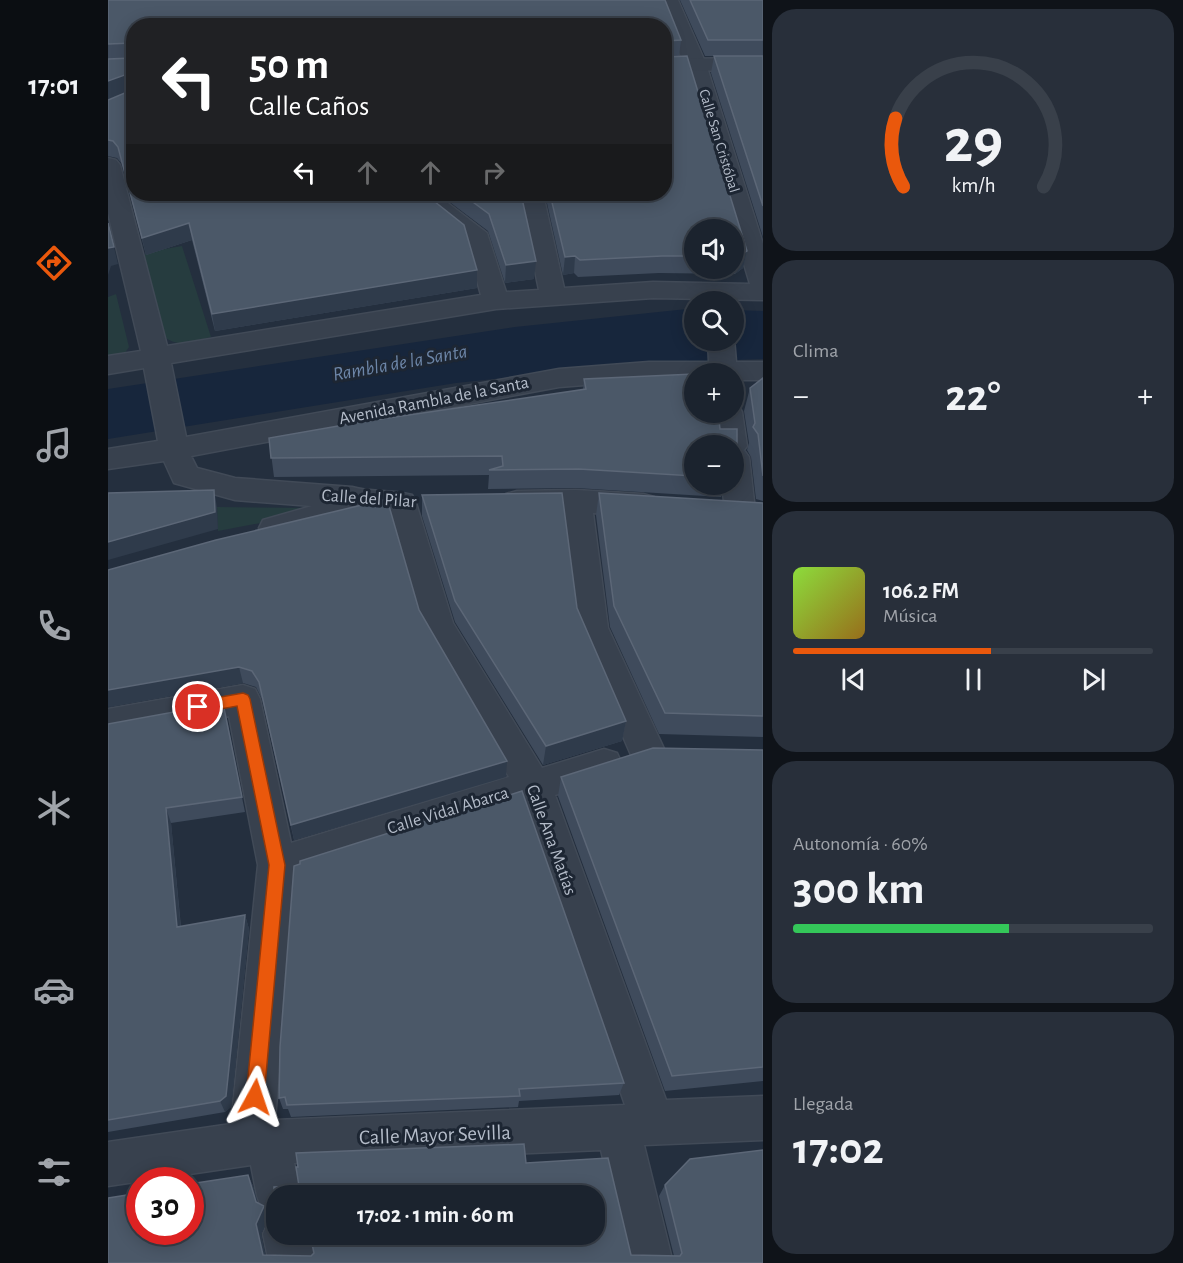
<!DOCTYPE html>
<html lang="es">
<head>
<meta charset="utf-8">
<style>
  :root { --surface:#1b232e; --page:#282f3a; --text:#f1f3f6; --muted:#a0a4aa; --line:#39404a; --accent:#ea580c }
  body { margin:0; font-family:"Alegreya Sans",sans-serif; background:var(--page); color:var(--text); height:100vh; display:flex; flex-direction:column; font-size:22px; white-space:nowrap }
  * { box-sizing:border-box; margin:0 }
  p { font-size:20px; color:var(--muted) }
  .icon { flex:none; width:33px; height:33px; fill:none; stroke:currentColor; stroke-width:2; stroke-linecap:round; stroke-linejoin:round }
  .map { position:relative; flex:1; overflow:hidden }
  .panel { display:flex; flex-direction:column; gap:9px; padding:9px; background:#0f1319; width:420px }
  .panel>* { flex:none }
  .guide { position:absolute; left:18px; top:18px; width:546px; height:183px; border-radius:24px; box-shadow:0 3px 15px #0003,0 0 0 2px var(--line); background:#202124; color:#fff; overflow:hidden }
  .buttons { position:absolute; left:576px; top:219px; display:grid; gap:12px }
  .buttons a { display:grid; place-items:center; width:60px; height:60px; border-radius:50%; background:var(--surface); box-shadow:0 3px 15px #0003,0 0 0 2px var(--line); font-size:30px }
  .speed { position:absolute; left:18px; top:1167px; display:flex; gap:12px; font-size:30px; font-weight:700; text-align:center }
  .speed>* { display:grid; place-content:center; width:78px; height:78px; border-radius:50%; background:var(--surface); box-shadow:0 3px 15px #0003,0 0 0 2px var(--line); line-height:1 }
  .speed .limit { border:9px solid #d22; background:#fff; color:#111 }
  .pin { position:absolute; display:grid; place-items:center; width:51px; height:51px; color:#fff; margin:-26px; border:3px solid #fff; border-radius:50%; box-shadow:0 2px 6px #0007 }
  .me { position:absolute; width:66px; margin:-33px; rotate:5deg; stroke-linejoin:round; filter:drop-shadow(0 0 4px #0008) }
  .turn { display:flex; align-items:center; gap:21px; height:126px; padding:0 24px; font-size:27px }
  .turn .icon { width:78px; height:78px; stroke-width:2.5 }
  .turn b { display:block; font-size:42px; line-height:51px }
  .lanes { display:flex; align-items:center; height:57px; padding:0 24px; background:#0003; justify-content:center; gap:30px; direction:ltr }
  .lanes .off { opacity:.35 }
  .big { font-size:45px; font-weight:600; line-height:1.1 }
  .panel .widget { flex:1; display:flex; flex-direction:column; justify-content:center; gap:9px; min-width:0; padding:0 21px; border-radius:24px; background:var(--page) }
  .panel .dial { align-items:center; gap:0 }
  .dial svg { height:156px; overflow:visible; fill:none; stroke:var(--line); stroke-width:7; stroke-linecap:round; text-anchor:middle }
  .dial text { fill:var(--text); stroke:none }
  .song { display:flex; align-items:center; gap:18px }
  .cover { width:72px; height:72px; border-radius:9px; background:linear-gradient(135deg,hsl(90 70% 55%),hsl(40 70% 35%)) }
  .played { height:6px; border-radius:3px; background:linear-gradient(90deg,var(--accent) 55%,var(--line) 55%) }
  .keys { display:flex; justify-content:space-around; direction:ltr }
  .heat { display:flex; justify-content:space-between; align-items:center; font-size:33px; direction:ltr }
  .charge { height:9px; border-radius:4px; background:linear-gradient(90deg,#34c759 60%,var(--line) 0) }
  .trip { position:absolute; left:158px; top:1185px; width:339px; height:60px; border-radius:24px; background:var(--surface); box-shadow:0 3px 15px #0003,0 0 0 2px var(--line); font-weight:600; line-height:60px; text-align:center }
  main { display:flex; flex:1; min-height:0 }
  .tab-bar { display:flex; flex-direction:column; width:108px; justify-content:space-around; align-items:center; background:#0b0e12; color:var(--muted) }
  .tab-bar .icon { width:42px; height:42px }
  .tab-bar .current { color:var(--accent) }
  .tab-bar b { font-size:27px; color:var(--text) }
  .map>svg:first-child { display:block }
  .green { fill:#263c3f }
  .water { fill:#17263c }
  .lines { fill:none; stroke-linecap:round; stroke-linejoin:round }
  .minor-casing { stroke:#414a57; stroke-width:3 }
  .tertiary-casing { stroke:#414a57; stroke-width:3 }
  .minor { fill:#38414e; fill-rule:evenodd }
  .tertiary { fill:#38414e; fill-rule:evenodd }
  .wall { fill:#3f4b5c; fill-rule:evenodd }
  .shaded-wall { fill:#2f3b4b }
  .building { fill:#4b5868; stroke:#5c6777; stroke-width:1.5 }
  .route { fill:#ea580c; stroke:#983908; stroke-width:1.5 }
  .labels { text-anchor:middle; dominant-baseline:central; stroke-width:6; stroke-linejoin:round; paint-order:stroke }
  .far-street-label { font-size:15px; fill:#b4bcc9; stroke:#1d2633 }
  .street-label { font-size:18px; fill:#b4bcc9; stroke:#1d2633 }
  .water-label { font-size:20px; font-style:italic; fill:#6d86a8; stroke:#1d2633 }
  .near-street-label { font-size:21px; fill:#b4bcc9; stroke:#1d2633 }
</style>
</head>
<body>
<main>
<nav class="tab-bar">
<b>17:01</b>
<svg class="icon current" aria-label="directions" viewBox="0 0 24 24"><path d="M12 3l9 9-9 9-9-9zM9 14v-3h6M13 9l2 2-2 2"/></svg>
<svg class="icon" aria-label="music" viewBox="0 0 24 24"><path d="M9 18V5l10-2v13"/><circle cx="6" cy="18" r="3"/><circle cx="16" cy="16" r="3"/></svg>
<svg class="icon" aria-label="phone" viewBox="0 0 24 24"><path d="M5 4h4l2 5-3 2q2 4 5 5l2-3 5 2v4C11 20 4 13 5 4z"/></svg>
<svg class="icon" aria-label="climate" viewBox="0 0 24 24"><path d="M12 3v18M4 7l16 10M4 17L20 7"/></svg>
<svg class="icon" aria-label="car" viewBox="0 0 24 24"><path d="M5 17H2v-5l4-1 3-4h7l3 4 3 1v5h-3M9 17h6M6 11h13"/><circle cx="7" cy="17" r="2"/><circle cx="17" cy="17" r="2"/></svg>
<svg class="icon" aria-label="filters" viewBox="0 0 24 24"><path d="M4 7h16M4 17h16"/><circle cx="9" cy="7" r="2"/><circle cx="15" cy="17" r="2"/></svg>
</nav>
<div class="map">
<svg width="655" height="1263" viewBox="0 0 655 1263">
  <rect width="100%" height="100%" fill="#242f3e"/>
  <path class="green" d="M74,246L103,337C85,342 70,349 54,335L32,259L39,252Z
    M8,294L21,347L14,357L0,360V297Z
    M109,507L206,508L205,513L110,531Z"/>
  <path class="water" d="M579,309L586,310V340H626V310L655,311V359L538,363L348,383L0,439V389L407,327Z"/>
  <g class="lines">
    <defs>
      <path id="minor" d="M550,0H570L598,64L655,244V300L545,298L388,309L63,363L78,437L451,369L541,362H601L600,340H626V339L628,362H655V380H626V374H586V380H541L451,387L83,456L89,468L127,478L244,487C263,493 284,489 304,495L308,503L345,623L434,768L496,749L509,753L514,764L509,775L447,795L558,1100L655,1096V1140L536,1145L565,1263H519L493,1150L186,1163L193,1196H168V1234H201L207,1263H161L155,1234L162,1218L166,1216L155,1212L149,1196L143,1165L0,1186V1142L123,1124L150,865L121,716L0,739V709L135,685L147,689L152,699L183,843L401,777L313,626L281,514L250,513L166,539L155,536L151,528L155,520L204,506L127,500L66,483L56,461L0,469V449L50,441L36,368L0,374V356L33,351L0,213V158L8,160L12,165L59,346L373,295L358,241L306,199L302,194H328L379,233L398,292L431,290L411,194H435L456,288L545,282L642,284L576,64ZM414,805L517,1105L167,1120L187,877Z
        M626,404L630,405L634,412L639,446L636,450L641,457L647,510L643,518L632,521L621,518L617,510L614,484H626V446H609L606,412H626Z
        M468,490L535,494L546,497L550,505L546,513L535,516L485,513L500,628L557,751L552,762L539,766L526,762L468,628L454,512L409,513L398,510L394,502L398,494L409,491Z"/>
      <path id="tertiary" d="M655,58V70L556,71V59Z"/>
    </defs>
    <use href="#minor" class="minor-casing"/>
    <use href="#tertiary" class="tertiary-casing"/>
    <use href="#minor" class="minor"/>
    <use href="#tertiary" class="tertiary"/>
  </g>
  <path class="wall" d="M0,0L573,40L571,56L639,251L635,268L627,274L551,273L470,277L466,273L455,275L437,194H556L26,26L369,270V288L107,331L84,240L38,255L14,164L9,158L0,156V100L24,90L0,99ZM586,230H626V268H586Z
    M572,0H655V237L603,73L606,56H597Z
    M331,194H413L426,279L397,283L380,231Z
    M586,374V412H610L612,429H629V463L626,475V446H586V484H617L613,497L468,488L380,489L381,475L166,477L161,438L253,422L475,390L476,379Z
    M655,378V501L648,499L643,457L639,450L641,443L636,411L642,388Z
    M491,493L655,503V737L551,734L502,627L488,515Z
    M314,495L469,608L518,721L514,741L435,765L347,622L314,516Z
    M311,610L398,777L186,840L154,699L148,687L135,683L0,707Z
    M115,703L137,812L63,823L73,927L137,915L141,929L123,1107L117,1112L0,1132V724Z
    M655,750V1081L557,1091L450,796L453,777Z
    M516,1083L511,1095L411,1101L410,1107L183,1117L180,1109H175L171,1098Z
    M416,1144L418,1163L500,1158L523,1255L566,1256L551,1196L557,1185L582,1159L655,1150V1263H0V1198L32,1193V1232H82V1184L140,1175L145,1186L150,1203L156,1206L161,1216L153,1234L157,1255L203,1256L206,1253L202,1234H486V1196H168V1227L166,1222V1187L191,1186L188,1167H190L188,1153Z"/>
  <path class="shaded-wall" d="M22,73L25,90L0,99V81Z
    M81,223L84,240L38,255L34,238Z
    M6,247L10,264L3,266L0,275V248Z
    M639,251L635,268L627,274L631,256Z
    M467,256L466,273L455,275L457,257Z
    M428,261L426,279L397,283L398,265Z
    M369,270V288L107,331L104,314Z
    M106,490L109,507L110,529L0,560V542Z
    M131,667L135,683L0,707V690Z
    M115,703L119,719L137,812L134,797Z
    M518,721L514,741L435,765L438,746Z
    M399,761L398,777L186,840L183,825Z
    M58,808L63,823L74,941L69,927Z
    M137,915L141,929L123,1107L117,1112L112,1101Z
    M140,1175L145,1186L153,1213L156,1206L161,1216L153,1234L159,1263L155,1255L148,1224V1202Z"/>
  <path class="building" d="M0,0H557L573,40L557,41L556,49V26H26V194H317L356,225L369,270L104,314L81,223L34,238L10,147L5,141L0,140V100L24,90L25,75L22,73L0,81V59L24,58V43L0,44Z
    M582,0H655V40H600Z
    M556,55L559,57L579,56L639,251L631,256H626V230H586V256H554L472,260L467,256L457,257L442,194H556Z
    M606,56H655V206Z
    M354,194H413L428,261L398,265L381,214Z
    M0,223L6,247L0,248Z
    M586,374V412H610L612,429H629V463H626V446H586V476L471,469L381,470L395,466L394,456L163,458L161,438L253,422L478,389L476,379Z
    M655,378V476L650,434L645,427L647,423L642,388Z
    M106,490L107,512L0,542V493Z
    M454,493L469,608L518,721L438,746L347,601L314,495Z
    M491,493L655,503V716L557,713L506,606Z
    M279,499L311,610L399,761L183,825L151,682L144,671L131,667L0,690V570L108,540Z
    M115,703L134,797L58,808L69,927L137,915L118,1096L112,1101L0,1120V724Z
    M545,748L655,750V1067L564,1076L453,777Z
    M414,791L516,1083L411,1089L412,1096L179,1105L177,1097L171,1098L172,1047L186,866L192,864V861Z
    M416,1144L418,1163L500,1158L523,1255L572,1256L574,1253L557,1185L582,1159L655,1150V1263H0V1198L32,1193V1232H82V1184L140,1175L148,1202L156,1206L148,1224L155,1255L203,1256L206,1253L202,1234H486V1196H168V1222H166V1187L191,1186L188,1167H190L188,1153Z"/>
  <path class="route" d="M135,693L140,695L142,699L177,865L156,1097L153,1103L147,1106L141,1103L138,1097L161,865L129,706L90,713L85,711L83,707L85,703L90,701Z"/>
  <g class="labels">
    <g class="far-street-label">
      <text transform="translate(611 141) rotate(73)">Calle San Cristóbal</text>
    </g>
    <g class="street-label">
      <text transform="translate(326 401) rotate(-11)">Avenida Rambla de la Santa</text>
      <text transform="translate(261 499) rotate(4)">Calle del Pilar</text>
      <text transform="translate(340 811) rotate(-17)">Calle Vidal Abarca</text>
      <text transform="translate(443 840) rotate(70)">Calle Ana Matías</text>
    </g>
    <g class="water-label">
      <text transform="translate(292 363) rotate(-10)">Rambla de la Santa</text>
    </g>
    <g class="near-street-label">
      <text transform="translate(327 1135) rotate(-2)">Calle Mayor Sevilla</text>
    </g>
  </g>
</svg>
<div class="buttons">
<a><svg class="icon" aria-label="sound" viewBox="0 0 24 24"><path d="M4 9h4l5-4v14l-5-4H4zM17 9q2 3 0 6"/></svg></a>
<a><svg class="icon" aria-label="search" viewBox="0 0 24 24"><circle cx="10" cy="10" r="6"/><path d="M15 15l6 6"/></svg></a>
<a>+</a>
<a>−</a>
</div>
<div class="speed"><div class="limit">30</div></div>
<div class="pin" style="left:90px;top:707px;background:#d93025"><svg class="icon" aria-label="arrive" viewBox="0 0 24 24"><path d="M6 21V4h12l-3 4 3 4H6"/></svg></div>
<svg class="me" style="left:147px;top:1097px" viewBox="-20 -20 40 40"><path d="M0-17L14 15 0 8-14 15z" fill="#ea580c" stroke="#fff" stroke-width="4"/></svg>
<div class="trip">17:02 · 1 min · 60 m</div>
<div class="guide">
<div class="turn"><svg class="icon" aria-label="left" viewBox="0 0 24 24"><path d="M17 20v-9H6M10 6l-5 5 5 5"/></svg><div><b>50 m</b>Calle Caños</div></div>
<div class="lanes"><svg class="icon" aria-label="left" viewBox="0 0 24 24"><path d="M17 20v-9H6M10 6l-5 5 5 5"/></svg><svg class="icon off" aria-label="ahead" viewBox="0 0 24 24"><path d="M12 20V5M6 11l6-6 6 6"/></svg><svg class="icon off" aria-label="ahead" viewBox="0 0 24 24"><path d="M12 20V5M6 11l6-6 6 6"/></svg><svg class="icon off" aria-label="right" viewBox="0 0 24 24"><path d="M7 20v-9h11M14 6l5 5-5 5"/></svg></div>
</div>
</div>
<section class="panel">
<div class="widget dial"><svg viewBox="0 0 100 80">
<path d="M14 69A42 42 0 1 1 86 69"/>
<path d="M14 69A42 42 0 0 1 10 34" stroke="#ea580c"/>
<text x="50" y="56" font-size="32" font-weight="700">29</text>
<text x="50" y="72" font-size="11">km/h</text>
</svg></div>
<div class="widget"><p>Clima</p>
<div class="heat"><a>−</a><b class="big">22°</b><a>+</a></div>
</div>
<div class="widget">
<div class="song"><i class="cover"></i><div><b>106.2 FM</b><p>Música</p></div></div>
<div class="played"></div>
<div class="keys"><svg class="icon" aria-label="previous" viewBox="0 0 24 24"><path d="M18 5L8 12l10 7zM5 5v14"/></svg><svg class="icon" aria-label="pause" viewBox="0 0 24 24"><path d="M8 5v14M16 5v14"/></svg><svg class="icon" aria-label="next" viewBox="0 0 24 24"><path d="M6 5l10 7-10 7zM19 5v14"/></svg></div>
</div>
<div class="widget"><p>Autonomía · 60%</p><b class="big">300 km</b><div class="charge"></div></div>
<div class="widget"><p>Llegada</p><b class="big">17:02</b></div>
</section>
</main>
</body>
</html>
